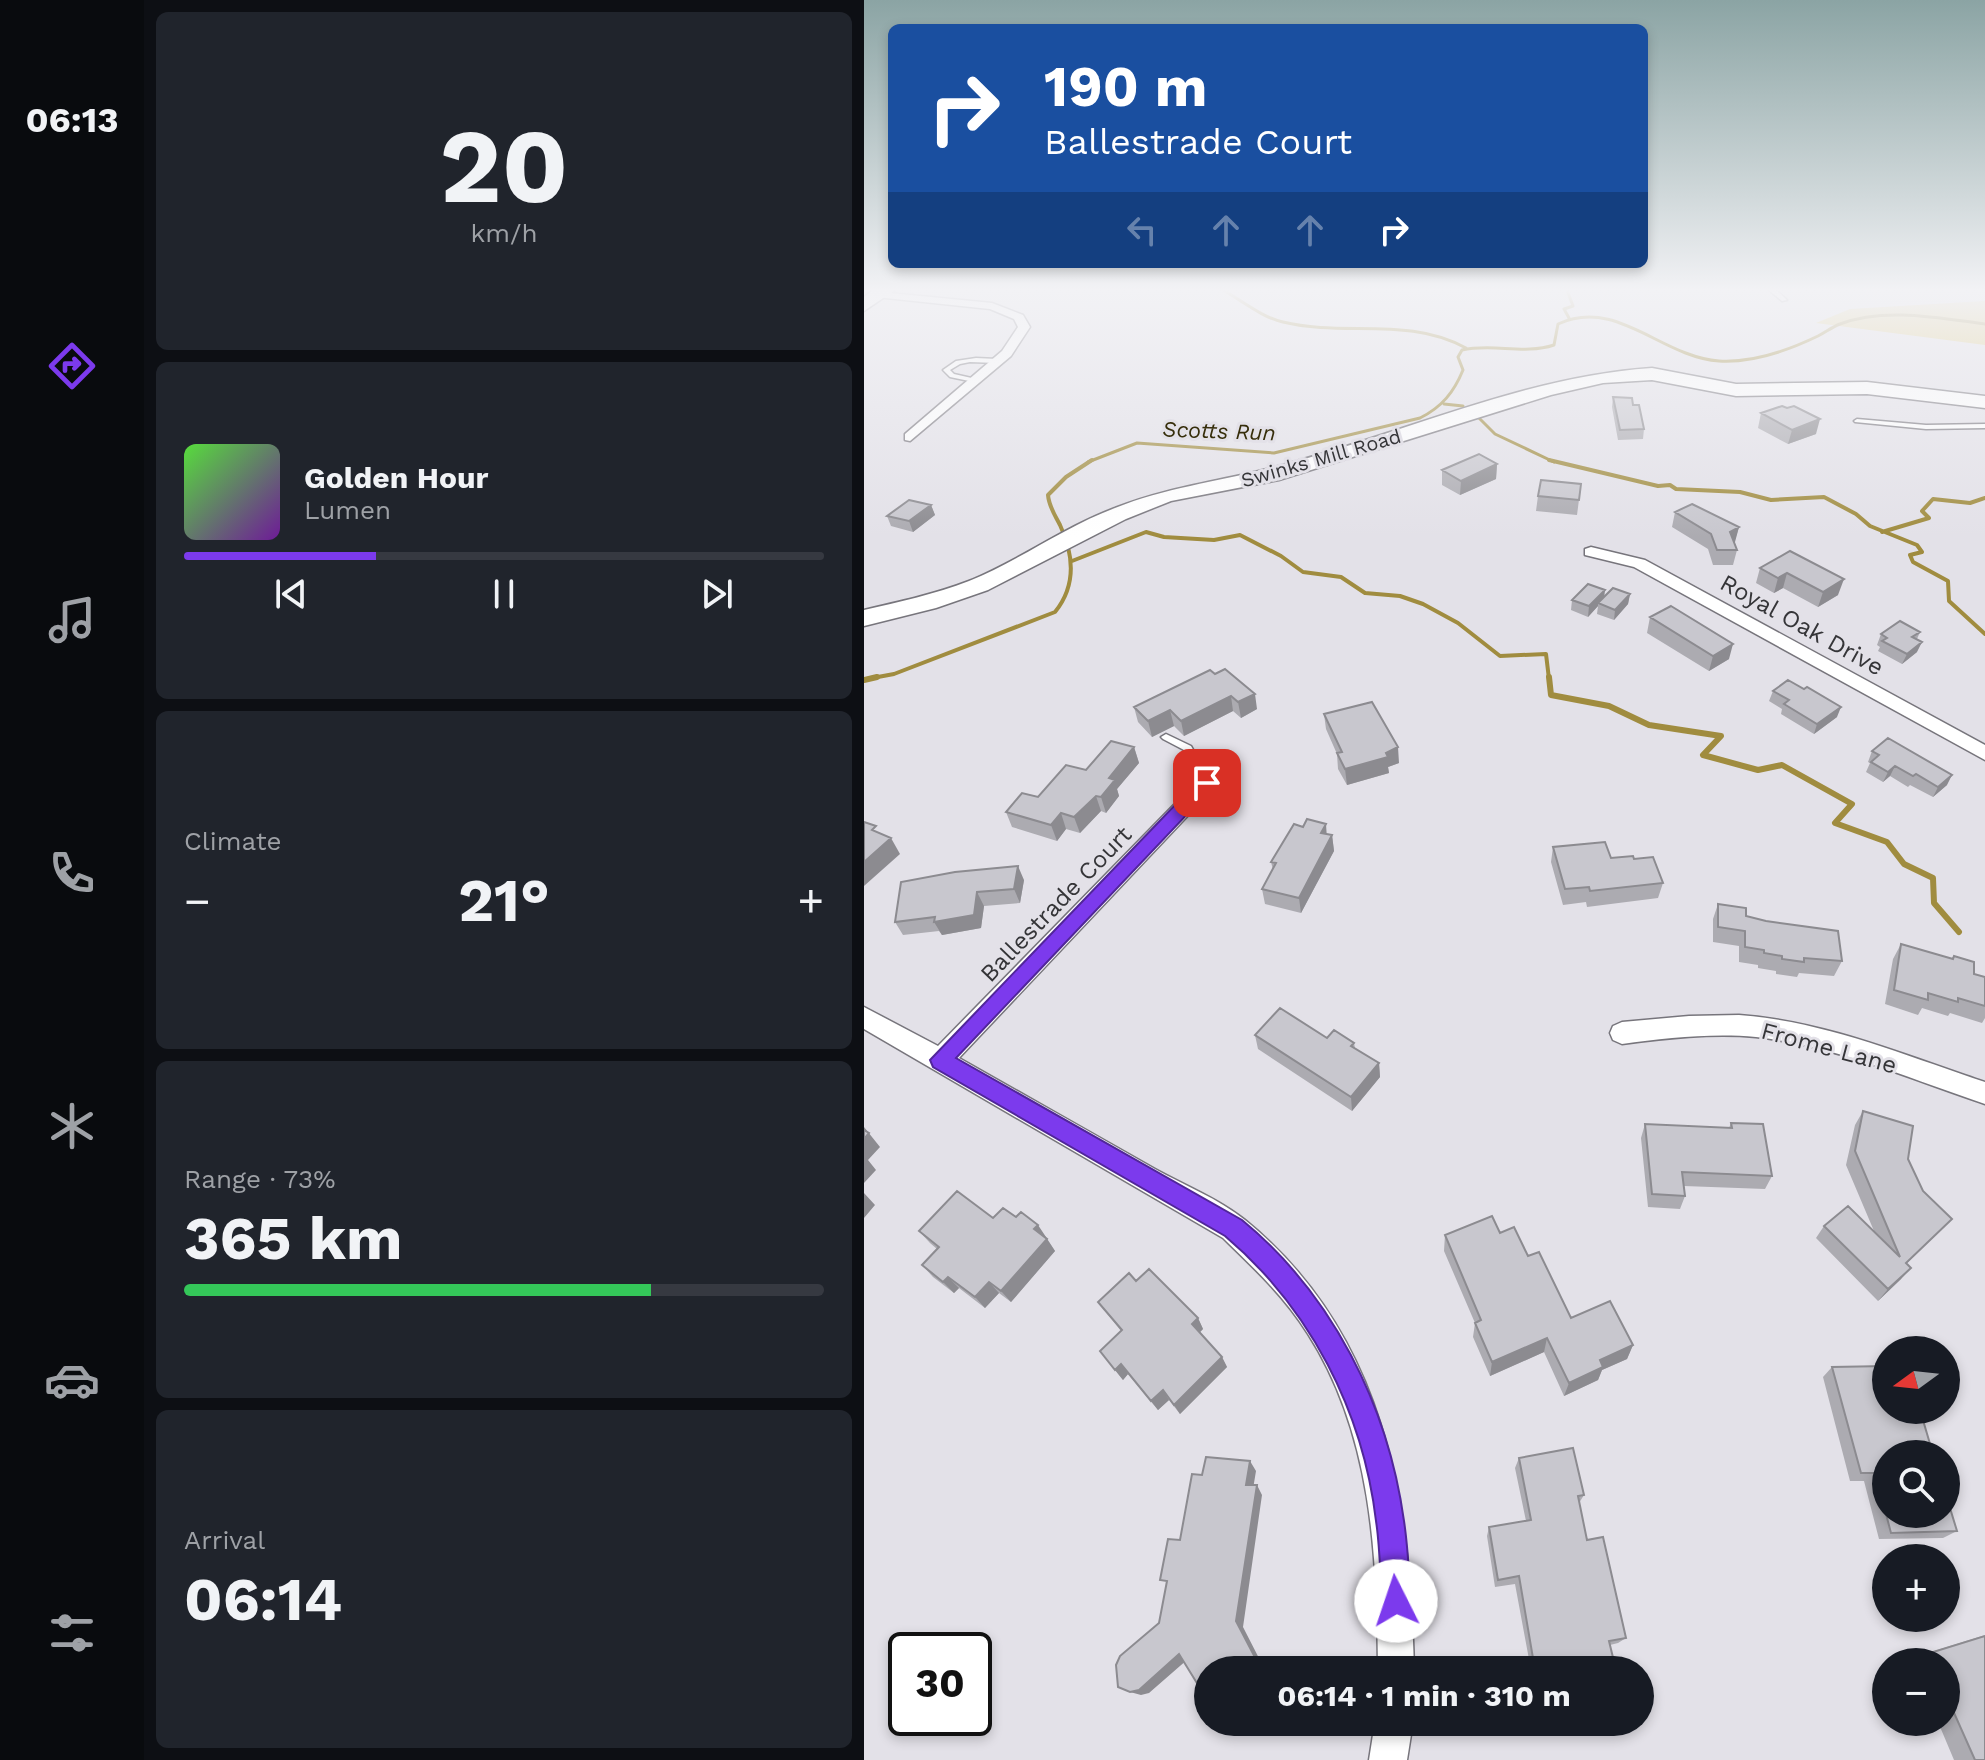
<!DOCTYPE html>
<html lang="en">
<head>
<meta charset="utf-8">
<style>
  :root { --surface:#171b24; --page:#20242c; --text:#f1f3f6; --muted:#9ea1a6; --line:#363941; --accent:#7c3aed }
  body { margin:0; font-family:"Work Sans",sans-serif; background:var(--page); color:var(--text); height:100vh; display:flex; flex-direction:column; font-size:30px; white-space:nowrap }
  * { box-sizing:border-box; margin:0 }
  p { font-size:26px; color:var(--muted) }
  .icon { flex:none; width:44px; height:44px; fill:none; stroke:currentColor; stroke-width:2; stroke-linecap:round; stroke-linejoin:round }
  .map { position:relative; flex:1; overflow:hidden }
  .panel { display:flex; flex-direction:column; gap:12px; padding:12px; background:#0d0f14; width:720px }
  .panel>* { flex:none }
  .top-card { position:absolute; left:24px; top:24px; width:760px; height:244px; border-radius:12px; box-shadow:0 4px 12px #0003; background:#1a4fa0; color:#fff; overflow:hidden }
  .needle { width:52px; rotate:255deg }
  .tools { position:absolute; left:1008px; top:1336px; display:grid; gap:16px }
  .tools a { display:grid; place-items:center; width:88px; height:88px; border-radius:50%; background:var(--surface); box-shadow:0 4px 12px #0003; font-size:40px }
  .speed { position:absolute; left:24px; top:1632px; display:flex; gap:16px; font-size:40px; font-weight:700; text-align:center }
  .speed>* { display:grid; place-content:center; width:104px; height:104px; border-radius:50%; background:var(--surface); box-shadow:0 4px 12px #0003; line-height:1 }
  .speed .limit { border:4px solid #111; border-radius:12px; background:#fff; color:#111 }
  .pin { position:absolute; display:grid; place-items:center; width:68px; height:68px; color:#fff; margin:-34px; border-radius:16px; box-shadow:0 4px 12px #0006 }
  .me { position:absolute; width:88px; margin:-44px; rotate:356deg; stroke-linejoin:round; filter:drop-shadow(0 0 6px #0008) }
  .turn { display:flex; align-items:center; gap:28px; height:168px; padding:0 24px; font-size:36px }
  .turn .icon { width:104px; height:104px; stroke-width:2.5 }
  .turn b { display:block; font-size:56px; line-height:68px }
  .lanes { display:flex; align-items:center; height:76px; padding:0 24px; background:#0003; justify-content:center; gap:40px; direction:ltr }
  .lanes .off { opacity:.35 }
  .big { font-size:60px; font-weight:700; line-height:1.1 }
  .panel .tile { flex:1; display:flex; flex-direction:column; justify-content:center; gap:12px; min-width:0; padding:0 28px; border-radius:12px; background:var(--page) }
  .panel .dial { align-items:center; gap:0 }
  .dial b { font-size:104px; line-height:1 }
  .song { display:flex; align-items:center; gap:24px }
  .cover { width:96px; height:96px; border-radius:12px; background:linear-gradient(135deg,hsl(110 70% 55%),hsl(280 70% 35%)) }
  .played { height:8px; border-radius:4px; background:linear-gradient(90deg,var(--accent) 30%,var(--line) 30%) }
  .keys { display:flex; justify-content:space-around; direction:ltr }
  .heat { display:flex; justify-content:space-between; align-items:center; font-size:44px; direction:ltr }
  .charge { height:12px; border-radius:6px; background:linear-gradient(90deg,#34c759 73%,var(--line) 0) }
  .trip { position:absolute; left:330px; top:1656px; width:460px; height:80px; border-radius:40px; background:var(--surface); box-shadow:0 4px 12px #0003; font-weight:700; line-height:80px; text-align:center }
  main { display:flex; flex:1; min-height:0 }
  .tabs { display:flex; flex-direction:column; width:144px; justify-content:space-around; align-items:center; background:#090b0e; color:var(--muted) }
  .tabs .icon { width:56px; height:56px }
  .tabs .active { color:var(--accent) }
  .tabs b { font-size:36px; color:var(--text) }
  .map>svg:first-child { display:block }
  .green { fill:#e0cc82 }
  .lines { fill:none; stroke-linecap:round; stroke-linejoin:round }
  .stream-far2 { stroke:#a08c3f; stroke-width:3 }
  .stream-far1 { stroke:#a08c3f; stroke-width:4 }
  .stream { stroke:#a08c3f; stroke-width:6 }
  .lane-casing { stroke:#77757c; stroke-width:3 }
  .street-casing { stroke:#77757c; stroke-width:3 }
  .secondary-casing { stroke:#77757c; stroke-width:3 }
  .primary-casing { stroke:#77757c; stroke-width:3 }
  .lane { fill:#fff; fill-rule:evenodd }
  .street { fill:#fff; fill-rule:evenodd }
  .secondary { fill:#fff; fill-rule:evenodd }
  .primary { fill:#fff; fill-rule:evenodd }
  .wall { fill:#acabb1 }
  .shaded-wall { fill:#8c8b90 }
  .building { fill:#c8c7ce; stroke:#8c8b90; stroke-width:2 }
  .route { fill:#7c3aed; stroke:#51269a; stroke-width:2 }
  .labels { text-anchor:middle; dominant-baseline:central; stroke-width:6; stroke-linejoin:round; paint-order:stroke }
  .far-street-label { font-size:20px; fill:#353538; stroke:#e3e1e8 }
  .far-water-label { font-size:22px; font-style:italic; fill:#362e0b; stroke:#e3e1e8 }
  .street-label { font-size:24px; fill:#353538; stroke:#e3e1e8 }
</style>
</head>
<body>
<main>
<nav class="tabs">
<b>06:13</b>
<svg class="icon active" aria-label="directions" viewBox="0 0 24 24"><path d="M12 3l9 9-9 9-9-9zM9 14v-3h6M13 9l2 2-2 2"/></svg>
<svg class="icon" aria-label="music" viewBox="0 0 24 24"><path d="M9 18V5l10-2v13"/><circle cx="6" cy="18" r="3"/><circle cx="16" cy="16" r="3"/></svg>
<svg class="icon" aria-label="phone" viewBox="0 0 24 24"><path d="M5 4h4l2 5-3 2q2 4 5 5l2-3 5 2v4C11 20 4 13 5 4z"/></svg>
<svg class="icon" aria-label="climate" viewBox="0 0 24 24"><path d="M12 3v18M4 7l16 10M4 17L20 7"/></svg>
<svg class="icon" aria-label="car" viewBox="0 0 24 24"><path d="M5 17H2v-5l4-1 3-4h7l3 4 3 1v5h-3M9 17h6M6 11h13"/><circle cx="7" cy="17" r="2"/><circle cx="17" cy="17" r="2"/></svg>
<svg class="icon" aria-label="filters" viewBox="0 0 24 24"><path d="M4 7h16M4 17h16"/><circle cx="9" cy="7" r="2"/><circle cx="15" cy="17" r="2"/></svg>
</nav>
<section class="panel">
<div class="tile dial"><b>20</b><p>km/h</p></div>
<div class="tile">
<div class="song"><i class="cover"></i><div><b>Golden Hour</b><p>Lumen</p></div></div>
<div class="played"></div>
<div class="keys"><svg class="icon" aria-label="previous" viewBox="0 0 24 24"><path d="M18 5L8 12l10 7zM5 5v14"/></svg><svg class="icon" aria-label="pause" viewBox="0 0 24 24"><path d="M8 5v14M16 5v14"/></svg><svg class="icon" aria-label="next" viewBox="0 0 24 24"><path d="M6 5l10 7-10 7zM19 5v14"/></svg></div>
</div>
<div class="tile"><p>Climate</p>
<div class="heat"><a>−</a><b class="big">21°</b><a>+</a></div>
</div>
<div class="tile"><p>Range · 73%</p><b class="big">365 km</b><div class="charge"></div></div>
<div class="tile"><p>Arrival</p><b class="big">06:14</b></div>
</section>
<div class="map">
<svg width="1121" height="1760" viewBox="0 0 1121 1760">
  <rect width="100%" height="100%" fill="#e3e1e8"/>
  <path class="green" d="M1121,301V345L952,323L986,309Z"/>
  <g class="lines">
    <path class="stream-far2" d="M359,290C377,300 399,318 419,322C480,337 545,316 602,348
      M703,290L709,306L700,309L705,318
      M580,404L599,406
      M614,417L631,434L690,462
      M224,462L273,443L410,453L556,418C578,407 590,392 599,370L594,357L598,350C629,343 660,355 690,345L694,324C753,297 797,357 855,361C888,363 925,350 954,336C962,332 968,327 976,324C1020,307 1075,318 1121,324"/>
    <path class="stream-far1" d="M685,460L794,486L806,485L812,489L876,492L907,500L960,497L992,514L1006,526L1053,545L1058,552L1046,555L1049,562L1084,581L1085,601L1121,634
      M1018,532L1065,518L1058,511L1069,499L1106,503L1121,498
      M208,561L282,532L300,537L350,540L376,535L417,556L439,572L477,577L501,593L536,596L559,604L594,623L636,656L682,654L685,679
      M3,679L30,674L191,612C212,586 210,555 196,525C191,515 185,507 184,495L202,477L228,460"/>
    <path class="stream" d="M685,677L687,695L745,706L785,725L857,736L839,755L894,770L918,765L988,804L971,823L1023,842L1040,864L1069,878L1070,903L1095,932
      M0,680L13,677"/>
    <defs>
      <path id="lane" d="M905,290H912L923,300L918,301Z
        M112,358L133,359L136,361L133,363L106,362L96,364L86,370L90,374L112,379V381L110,382L86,377L79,370L92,361Z
        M993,419L1062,425L1121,424V428L1062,429L991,422L990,421Z
        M302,734L327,746L348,783L347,785H339L320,750L299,739L297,737Z"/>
      <path id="street" d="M16,292L128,303L159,315L166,327L147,356L46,441L41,440V434L138,351L154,327L150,319L126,309L12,297V293Z
        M727,547L781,560L1121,745V760L770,567L721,555V549Z
        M343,776L350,778L353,783L350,788L95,1058C160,1095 226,1132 291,1169C320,1185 355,1199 381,1220C521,1334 546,1500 550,1670H514C513,1554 508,1434 444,1334C421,1297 390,1268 359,1238L0,1029V1007L74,1046L336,778Z
        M875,1015C960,1021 1040,1055 1121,1082V1104C1046,1079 971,1046 892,1037C848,1033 802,1038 758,1044L749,1040L746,1033L749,1026L758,1022L825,1016Z
        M511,1722H549L543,1760H505Z"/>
      <path id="secondary" d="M788,368L872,384L1003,382L1121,396V408L1003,394L872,396L788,380L739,383L687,395L415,480L307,501L262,519L124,590L72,608L0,626V610C35,602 71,594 105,581C155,561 200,527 251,508C301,488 351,482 403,469C532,437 655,377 788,368Z"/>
      <path id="primary" d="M9,290H31L0,311V297Z"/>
    </defs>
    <use href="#lane" class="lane-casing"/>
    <use href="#street" class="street-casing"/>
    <use href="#secondary" class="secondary-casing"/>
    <use href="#primary" class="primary-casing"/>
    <use href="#lane" class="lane"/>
    <use href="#street" class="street"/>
    <use href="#secondary" class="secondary"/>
    <use href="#primary" class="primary"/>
  </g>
  <path class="wall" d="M749,397L769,405L780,429L779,439L754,440L748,407Z
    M897,413L952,434L924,444L894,428Z
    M633,464L632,479L596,495L578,485V470Z
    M717,484L713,515L672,511L674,496Z
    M67,505L71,515L49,532L27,526L23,516Z
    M811,512L875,527L870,543L873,550L869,565H849L844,549L808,527Z
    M926,551L974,595L954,607L919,588L910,593L892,583L896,568Z
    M766,594L764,604L750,620L733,614L734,606L724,617L707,610L708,600Z
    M786,617L865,659L845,671L783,633Z
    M1056,632L1053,639V652L1038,664L1014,651L1016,647L1013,645L1017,634Z
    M346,670L393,709L377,718L369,711L320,736L310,726L288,737L274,722L270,707Z
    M909,691L973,717L950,734L917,714L918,709L905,701Z
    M460,714L535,763L524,767L525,773L483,785L474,769L473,754L462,729Z
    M270,747L275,763L253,789L255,796L242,813L237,811L216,833L202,829L193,841L148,827L142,812L174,797Z
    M1008,751L1083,785L1069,797L1046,785L1044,787L1026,776L1019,782L1002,772L1006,763L1004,762Z
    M463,834L468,835L470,851L437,913L401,904L398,889L409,870L407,862Z
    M689,847L747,858L770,859L799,883L794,898L723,907L722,902L699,905L687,862Z
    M160,880L156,903L120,906L117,928L78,935L75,931L39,935L31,922L37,882Z
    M854,904L978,961L970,976L935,973L933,977L912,974V971L894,968V965L875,962V946L849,942V919Z
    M1037,944L1087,959L1090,956L1110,974L1121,977V1018L1118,1023L1086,1013L1084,1016L1058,1008L1054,1015L1021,1004L1029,959Z
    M391,1035L463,1038L490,1043L491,1048L515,1063L516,1077L488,1111L394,1049Z
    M999,1111L1044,1159L1059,1191L1088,1219L1043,1263L1037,1279L1014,1301L952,1238L960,1226L1010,1231L982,1165L991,1125Z
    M867,1123L908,1176L901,1189L820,1186L821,1196L816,1209L784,1207L777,1138L781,1124L865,1128Z
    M129,1218L182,1237L191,1251L147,1302L135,1293L121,1308L95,1288L90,1293L69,1277L58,1265L73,1249L66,1243L55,1231Z
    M636,1233L664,1256L707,1318L769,1345L763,1359L738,1370L734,1380L700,1396L680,1352L626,1376L609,1337L611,1323L580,1251L581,1235Z
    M272,1281L334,1318L339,1329L336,1332L358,1357L363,1367L316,1414L305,1400L294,1410L264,1374L259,1380L236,1351L257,1331L234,1302Z
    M968,1367L1093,1531L1079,1538L1015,1539L1000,1481H986L959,1377Z
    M655,1458L720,1495L715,1503L723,1540L762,1638L754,1643L746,1645L752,1670H667L651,1584L631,1587L623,1536L625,1527L662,1521L651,1468Z
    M1121,1635V1760H1090L1074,1722H1082V1662H1035Z"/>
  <path class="shaded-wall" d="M956,419L952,434L924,444L928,430Z
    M633,464L632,479L596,495L597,481Z
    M67,505L71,515L49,532L45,521Z
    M875,527L871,542L863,547L866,532Z
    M923,573L919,588L910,593L914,578Z
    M980,579L974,595L954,607L959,592Z
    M741,590L740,600L734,603V606L724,617L725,606Z
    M766,594L764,604L750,620L751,610Z
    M1058,642L1053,652L1038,664L1043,654Z
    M869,644L865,659L845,671L849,656Z
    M391,694L393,709L377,718L374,702Z
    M367,696L369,711L320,736L317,721Z
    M977,707L973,717L950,734L953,724Z
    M306,710L310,726L288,737L284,721Z
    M270,747L275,763L253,789L255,796L242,813L237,797L245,778Z
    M534,747L535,763L524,767L525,773L483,785L481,769Z
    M1031,766L1026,776L1019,782L1024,772Z
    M1088,775L1083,785L1069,797L1074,787Z
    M232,796L237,811L216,833L210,817Z
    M197,813L202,829L193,841L187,825Z
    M462,824L463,839L457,833Z
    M468,835L470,851L437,913L435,898Z
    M27,838L36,854L0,886V862Z
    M154,866L160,880L156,903L150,889Z
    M113,892L120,906L117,928L78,935L70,922Z
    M515,1063L516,1077L488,1111L487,1097Z
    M0,1127L16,1147L4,1160L12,1170L0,1183Z
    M0,1193L11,1205L0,1218Z
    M174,1225L182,1237L178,1241L170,1229Z
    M183,1239L191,1251L147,1302L137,1291Z
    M1047,1268L1037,1279L1014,1301L1024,1289Z
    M84,1277L95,1288L90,1293L79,1282Z
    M125,1282L135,1293L121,1308L111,1297Z
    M334,1318L339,1329L333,1335L328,1324Z
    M683,1338L680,1352L626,1376L628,1362Z
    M769,1345L763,1359L738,1370L734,1380L700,1396L705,1383L736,1360Z
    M358,1357L363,1367L316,1414L310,1405Z
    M257,1364L264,1374L259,1380L251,1370Z
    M299,1390L305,1400L294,1410L287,1401Z
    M386,1461L392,1471L388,1495L382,1485Z
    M393,1485L398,1495L379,1627L401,1670H393L372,1621Z
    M315,1654L324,1659L285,1693L277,1695L266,1692Z"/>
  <path class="building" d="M749,397L768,398L769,405H775L780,429L756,430Z
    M918,406L923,408L930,406L956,419L928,430L897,413Z
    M615,454L633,464L597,481L578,470Z
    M677,480L717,484L715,500L674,496Z
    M45,500L67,505L45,521L23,516Z
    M828,504L875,527L866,532L873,550H853L847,534L811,512Z
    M926,551L980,579L959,592L923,573L914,578L896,568Z
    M724,584L741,590L725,606L708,600Z
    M749,588L766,594L751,610L734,603Z
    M807,606L869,644L849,656L786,617Z
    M1036,621L1056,632L1048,637L1058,642L1043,654L1018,641L1023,638L1017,634Z
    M361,669L391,694L374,702L367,696L317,721L306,710L284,721L270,707L346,670L351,674Z
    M924,680L940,689L943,687L977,707L953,724L920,704L925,700L909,691Z
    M508,702L534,747L522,753L524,757L481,769L473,753L478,752L460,714Z
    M1024,738L1088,775L1074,787L1052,774L1049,776L1031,766L1024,772L1007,762L1015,755L1008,751Z
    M247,741L270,747L245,778L251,780L237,797L232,796L210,817L197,813L187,825L142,812L158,793L174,797L202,765L222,770Z
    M443,819L462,824L457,833L468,835L435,898L398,889L412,863L407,862L430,824L439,827Z
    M0,822L12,826L8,830L27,838L0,862Z
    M741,842L747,858L769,856L770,859L789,857L799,883L726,891L725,887L701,889L689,847Z
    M154,866L150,889L113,892L110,915L70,922L71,917L31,922L37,882L91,872Z
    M854,904L882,908V916L902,921L974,931L978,961L940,958V962L918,959V956L900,953V950L881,947V931L854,927Z
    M1037,944L1089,959L1090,956L1110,962V974L1121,977V1006L1094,998V1002L1064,993V1000L1030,990Z
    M416,1008L463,1038L470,1030L490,1043L487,1046L515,1063L487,1097L391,1035Z
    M999,1111L1049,1126L1044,1159L1059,1191L1088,1219L1042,1263L1047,1268L1024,1289L960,1226L984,1206L1036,1257L991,1151Z
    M867,1123L899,1124L908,1176L818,1172L821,1196L788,1194L781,1124L868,1128Z
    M0,1130L5,1133L0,1139Z
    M93,1191L129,1218L139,1208L152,1217L157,1212L174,1225L170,1229L183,1239L137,1291L125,1282L111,1297L84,1277L79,1282L58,1265L75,1247L55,1231Z
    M628,1216L636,1233L650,1227L664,1256L675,1252L707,1318L746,1301L769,1345L736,1360L739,1367L705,1383L683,1338L628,1362L611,1323L617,1320L581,1235Z
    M285,1269L334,1318L328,1324L358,1357L310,1405L299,1390L287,1401L257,1364L251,1370L236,1351L258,1330L234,1302L265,1273L272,1281Z
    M1022,1366V1410H1056L1069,1454H1022V1513L1011,1473H997L968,1367Z
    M709,1448L720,1495L714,1496L723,1540L739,1537L762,1638L745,1641L752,1670H671L655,1576L634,1580L625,1527L667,1520L655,1458Z
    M342,1457L386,1461L382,1485H393L372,1621L396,1667L393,1670H344V1701L315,1654L275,1690L266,1692L254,1687L252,1665L256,1656L295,1623L303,1581L296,1580L304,1539L316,1540L328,1474L338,1475Z
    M1082,1495L1093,1531L1027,1533L1022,1514H1082Z
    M1121,1636V1760H1111L1087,1706L1082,1708V1662L1040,1661Z"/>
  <linearGradient id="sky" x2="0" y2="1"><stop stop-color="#8ba4a4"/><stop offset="0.54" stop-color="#f2f2f5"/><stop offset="1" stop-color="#f2f2f5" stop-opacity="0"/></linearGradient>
  <rect width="1121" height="537" fill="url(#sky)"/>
  <path class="route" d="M343,777L349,778L351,783L349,787L92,1058L378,1220C468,1294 524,1405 540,1521C544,1547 545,1574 547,1601L543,1611L532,1615L522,1611L518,1601C516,1574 516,1547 512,1521C499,1411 446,1308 361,1236L69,1067L66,1060L337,778Z"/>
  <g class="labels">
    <g class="far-street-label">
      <text transform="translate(457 458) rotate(-16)">Swinks Mill Road</text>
    </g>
    <g class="far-water-label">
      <text transform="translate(355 431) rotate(2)">Scotts Run</text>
    </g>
    <g class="street-label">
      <text transform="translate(938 625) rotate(29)">Royal Oak Drive</text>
      <text transform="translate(192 904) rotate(-46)">Ballestrade Court</text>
      <text transform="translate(965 1048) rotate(15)">Frome Lane</text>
    </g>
  </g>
</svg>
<div class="tools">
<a><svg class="needle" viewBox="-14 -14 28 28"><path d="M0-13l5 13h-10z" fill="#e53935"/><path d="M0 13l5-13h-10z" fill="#9ea1a6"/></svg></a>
<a><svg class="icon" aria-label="search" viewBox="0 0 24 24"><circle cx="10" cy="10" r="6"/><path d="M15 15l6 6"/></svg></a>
<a>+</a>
<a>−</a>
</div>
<div class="speed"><div class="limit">30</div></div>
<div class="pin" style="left:343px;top:783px;background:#d93025"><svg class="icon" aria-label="arrive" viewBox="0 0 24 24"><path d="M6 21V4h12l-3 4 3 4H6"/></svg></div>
<svg class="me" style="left:532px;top:1601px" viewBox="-20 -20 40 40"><circle r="19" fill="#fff"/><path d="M0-13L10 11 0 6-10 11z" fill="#7c3aed"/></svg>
<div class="trip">06:14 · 1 min · 310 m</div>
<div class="top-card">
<div class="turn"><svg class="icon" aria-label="right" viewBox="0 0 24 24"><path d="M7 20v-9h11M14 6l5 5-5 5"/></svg><div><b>190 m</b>Ballestrade Court</div></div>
<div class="lanes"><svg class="icon off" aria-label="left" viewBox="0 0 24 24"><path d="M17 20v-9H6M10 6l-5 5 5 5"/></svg><svg class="icon off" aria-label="ahead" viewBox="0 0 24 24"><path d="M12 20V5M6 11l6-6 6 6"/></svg><svg class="icon off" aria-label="ahead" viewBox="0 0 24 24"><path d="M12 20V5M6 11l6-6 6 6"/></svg><svg class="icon" aria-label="right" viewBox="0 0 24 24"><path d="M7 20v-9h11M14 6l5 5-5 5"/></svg></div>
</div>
</div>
</main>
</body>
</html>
